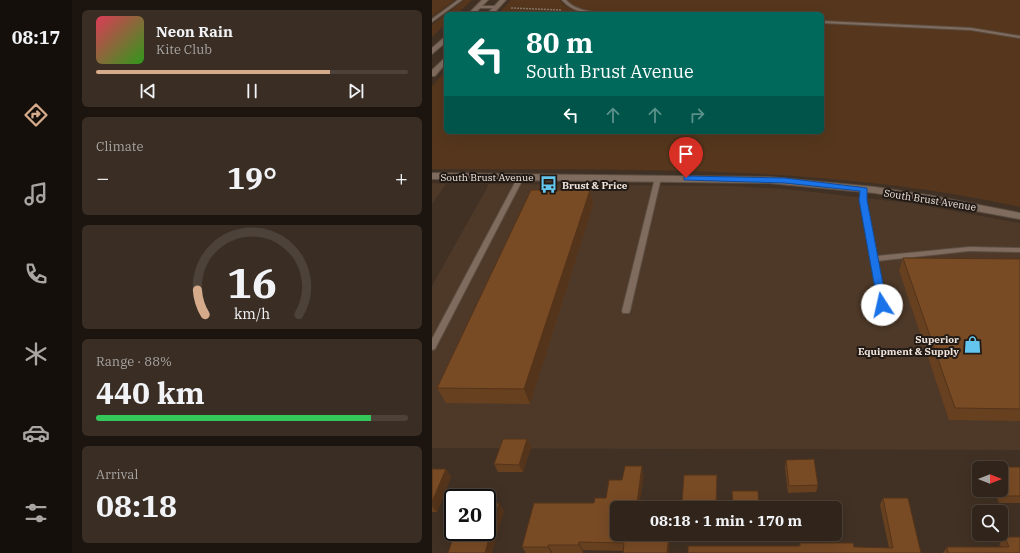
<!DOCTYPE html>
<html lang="en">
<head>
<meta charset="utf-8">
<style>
  :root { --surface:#31251b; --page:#392d24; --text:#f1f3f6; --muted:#a8a5a3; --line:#4c423a; --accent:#d6ab8b }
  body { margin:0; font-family:"IBM Plex Serif",serif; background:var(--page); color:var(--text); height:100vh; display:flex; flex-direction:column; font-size:15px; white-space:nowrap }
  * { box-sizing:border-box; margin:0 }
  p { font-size:13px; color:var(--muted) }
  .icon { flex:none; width:22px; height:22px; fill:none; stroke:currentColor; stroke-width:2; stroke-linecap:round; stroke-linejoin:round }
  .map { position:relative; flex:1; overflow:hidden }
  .sheet { display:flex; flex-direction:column; gap:10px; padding:10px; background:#1b140f; width:360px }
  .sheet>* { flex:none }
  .top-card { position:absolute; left:12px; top:12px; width:380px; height:122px; border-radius:6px; box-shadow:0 4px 16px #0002,0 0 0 1px var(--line); background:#00695c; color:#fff; overflow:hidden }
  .needle { width:26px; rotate:90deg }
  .controls { position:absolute; left:540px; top:461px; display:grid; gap:8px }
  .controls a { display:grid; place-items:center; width:36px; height:36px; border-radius:6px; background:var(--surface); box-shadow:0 4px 16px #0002,0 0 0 1px var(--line); font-size:20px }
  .speed { position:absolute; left:12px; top:489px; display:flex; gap:8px; font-size:20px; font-weight:700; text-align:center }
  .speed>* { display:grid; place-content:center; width:52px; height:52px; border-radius:50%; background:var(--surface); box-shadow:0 4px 16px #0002,0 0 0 1px var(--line); line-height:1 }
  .speed .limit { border:2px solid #111; border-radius:6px; background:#fff; color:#111 }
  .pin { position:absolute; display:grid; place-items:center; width:34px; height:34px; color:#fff; margin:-41px -17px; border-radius:50% 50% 50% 0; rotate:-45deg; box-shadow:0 0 4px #0007 }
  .pin .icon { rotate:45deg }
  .me { position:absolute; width:44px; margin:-22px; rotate:350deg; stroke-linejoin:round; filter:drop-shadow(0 0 3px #0008) }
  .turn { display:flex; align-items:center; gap:14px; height:84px; padding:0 16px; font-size:18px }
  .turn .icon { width:52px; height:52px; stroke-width:2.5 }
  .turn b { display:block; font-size:28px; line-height:34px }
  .lanes { display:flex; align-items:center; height:38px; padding:0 16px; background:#0003; justify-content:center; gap:20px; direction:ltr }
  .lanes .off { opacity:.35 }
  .big { font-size:30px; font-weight:700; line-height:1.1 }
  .sheet .widget { flex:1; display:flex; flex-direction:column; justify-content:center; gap:6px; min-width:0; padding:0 14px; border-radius:6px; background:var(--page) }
  .sheet .dial { align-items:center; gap:0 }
  .dial svg { height:104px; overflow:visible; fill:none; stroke:var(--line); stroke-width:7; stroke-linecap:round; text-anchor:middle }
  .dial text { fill:var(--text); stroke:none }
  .song { display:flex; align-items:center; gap:12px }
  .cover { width:48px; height:48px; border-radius:6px; background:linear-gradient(135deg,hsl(350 70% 55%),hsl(110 70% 35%)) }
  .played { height:4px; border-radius:2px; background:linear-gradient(90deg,var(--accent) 75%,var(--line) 75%) }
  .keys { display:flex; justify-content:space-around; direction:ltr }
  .heat { display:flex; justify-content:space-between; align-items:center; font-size:22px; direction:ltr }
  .charge { height:6px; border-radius:3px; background:linear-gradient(90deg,#34c759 88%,var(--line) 0) }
  .trip { position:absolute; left:178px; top:501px; width:232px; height:40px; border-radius:6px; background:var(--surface); box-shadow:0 4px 16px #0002,0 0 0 1px var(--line); font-weight:700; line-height:40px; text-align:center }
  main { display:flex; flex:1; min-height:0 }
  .menu { display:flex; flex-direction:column; width:72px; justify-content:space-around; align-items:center; background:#140f0b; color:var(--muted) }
  .menu .icon { width:28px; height:28px }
  .menu .on { color:var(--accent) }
  .menu b { font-size:18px; color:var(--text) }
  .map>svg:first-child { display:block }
  .built { fill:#4e3928 }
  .green { fill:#56371d }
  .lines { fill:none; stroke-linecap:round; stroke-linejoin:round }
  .lane-casing { stroke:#5c4e43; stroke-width:2 }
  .secondary-casing { stroke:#5c4e43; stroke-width:2 }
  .path { stroke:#84766b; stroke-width:1.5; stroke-dasharray:2 1; stroke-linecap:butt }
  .lane { fill:#7f6c5e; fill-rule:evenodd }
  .secondary { fill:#7f6c5e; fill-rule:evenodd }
  .wall { fill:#674020 }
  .shaded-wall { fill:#54341a }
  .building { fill:#784b25; stroke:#54341a }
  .route { fill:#1a73e8; stroke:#114b97 }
  .labels { text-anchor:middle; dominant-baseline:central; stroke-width:4; stroke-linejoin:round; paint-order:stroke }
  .street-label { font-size:10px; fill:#f1e6de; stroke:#221a15 }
  .poi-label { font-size:10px; font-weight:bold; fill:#f1e6de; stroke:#221a15; text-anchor:start }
</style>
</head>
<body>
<main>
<nav class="menu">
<b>08:17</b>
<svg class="icon on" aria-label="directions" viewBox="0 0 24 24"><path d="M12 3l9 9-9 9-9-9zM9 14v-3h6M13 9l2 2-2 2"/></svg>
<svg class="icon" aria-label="music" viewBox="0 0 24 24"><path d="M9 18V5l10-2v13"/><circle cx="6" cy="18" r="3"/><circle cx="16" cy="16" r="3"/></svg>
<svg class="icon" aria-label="phone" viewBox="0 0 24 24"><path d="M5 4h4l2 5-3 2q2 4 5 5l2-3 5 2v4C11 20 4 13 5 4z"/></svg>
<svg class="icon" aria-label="climate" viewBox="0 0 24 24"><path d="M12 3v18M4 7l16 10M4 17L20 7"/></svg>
<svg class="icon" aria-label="car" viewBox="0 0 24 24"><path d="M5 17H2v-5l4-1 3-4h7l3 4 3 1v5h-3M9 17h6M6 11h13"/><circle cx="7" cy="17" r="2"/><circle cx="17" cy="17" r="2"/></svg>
<svg class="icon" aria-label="filters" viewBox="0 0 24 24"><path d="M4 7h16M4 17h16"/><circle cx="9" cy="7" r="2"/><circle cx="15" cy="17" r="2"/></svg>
</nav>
<section class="sheet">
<div class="widget">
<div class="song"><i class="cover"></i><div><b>Neon Rain</b><p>Kite Club</p></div></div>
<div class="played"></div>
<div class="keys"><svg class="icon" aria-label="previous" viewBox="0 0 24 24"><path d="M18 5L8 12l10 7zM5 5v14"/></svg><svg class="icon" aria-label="pause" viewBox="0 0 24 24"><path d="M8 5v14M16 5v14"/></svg><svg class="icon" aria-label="next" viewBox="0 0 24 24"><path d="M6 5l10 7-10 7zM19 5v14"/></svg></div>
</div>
<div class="widget"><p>Climate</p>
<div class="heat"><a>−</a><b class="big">19°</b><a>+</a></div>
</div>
<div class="widget dial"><svg viewBox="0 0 100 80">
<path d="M14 69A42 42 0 1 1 86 69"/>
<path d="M14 69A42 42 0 0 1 8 50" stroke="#d6ab8b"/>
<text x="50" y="56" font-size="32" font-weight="700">16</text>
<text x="50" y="72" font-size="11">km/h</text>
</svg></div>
<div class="widget"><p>Range · 88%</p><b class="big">440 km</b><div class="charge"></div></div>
<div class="widget"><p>Arrival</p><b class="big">08:18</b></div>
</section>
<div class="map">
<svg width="588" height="553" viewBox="0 0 588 553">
  <rect width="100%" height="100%" fill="#413124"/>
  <path class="built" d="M0,183L14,184L0,204Z
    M57,184L301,186L363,190L477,203L588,223V450L0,448V286Z"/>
  <path class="green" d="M0,0H23L0,17Z
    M32,0H40L25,14H14V24L0,37V25Z
    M79,0H128C138,16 166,13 183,14H66Z
    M136,0H588V36L537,28L390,22V14H211L169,12L144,8L139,5Z
    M390,23L534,29L588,37V207C395,164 197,170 0,169V86L14,71V132H390Z"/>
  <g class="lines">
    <defs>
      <path id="lane" d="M26,0H30L0,22V19Z
        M130,0H134C148,16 179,12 199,13L201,14C179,14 146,19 130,0Z
        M45,6H65L67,7L65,8H46Z
        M390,21L539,28L588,36V38L539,30L390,23Z
        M89,175L92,177L4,347L3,349L0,350V339L86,177Z
        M226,176L229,178L198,311L197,313H191L190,311L223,178Z
        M432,187L435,189L434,200L445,256L537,247L588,248V252L537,251L445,261L457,321L456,323H450L428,200L429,189Z"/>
      <path id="secondary" d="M50,0H56L42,14H36Z
        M68,0H74L61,14H55Z
        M14,36V42L0,54V48Z
        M14,57V63L3,76H0V70Z
        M0,173L337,177L443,187L501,196L588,213V219L501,203L443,193L337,183L0,179Z"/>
    </defs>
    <use href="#lane" class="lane-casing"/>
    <use href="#secondary" class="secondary-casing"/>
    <path class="path" d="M79,8L129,10"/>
    <use href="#lane" class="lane"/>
    <use href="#secondary" class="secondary"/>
  </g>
  <path class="wall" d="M158,190L161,205L98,404L14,403L5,388Z
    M471,258L588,259V421L517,420L467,270Z
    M95,439L99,447L91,472H66L62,464Z
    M354,460L386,485L384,492L356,493L353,468Z
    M561,467H588V503H567L562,490H569V468H561Z
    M0,469H14L19,477L5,512H0Z
    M212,476L185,508L239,534L191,551L151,550V553H94L90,547L162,503L174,498L190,480Z
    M285,483V508H251L250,502Z
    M451,498L489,553L367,546L368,543L422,547L457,548L448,505Z
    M573,537L588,553H511L515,547H569L567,544Z"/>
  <path class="shaded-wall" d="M158,190L161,205L98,404L92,389Z
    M95,439L99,447L91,472L87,465Z
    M210,466L212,476L207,508L205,503Z
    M14,469L19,477L5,512L0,506V502Z
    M67,503L72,511L60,553H53Z
    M237,534H239L237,553H235Z
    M147,542L151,550V553L147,545Z
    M116,545L121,553H119L116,547Z"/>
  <path class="building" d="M99,190H158L92,389L5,388Z
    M471,258L588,259V409L523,408Z
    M71,439H95L87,465L62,464Z
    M382,459L386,485L357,486L354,460Z
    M193,466H210L205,503H217V508H185V534H237L235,553H191L192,543L147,542V545H116V547H90L102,503H162L163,498H174L177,480H190Z
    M561,467H588V496H572L569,487V468H562Z
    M0,469H14L0,502Z
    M252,475H285L284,502H250Z
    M300,491H326L327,508H301Z
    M451,498H476L489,553H256V546H368V543H421L422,547L461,548Z
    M55,503H67L53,553H16L23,532H55Z
    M573,537H588V553H516L515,547H577Z"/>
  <path class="route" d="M254,176L353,178L435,188V200L455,305L454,308H447L446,305L427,200L428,191L353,183L252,180V177Z"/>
  <defs>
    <symbol id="bus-bare" viewBox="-9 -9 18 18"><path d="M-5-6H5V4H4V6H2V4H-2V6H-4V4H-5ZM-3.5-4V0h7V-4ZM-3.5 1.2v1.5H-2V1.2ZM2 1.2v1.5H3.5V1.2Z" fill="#64c5ee" stroke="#221a15" stroke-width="2.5" paint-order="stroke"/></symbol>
    <symbol id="shop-bare" viewBox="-9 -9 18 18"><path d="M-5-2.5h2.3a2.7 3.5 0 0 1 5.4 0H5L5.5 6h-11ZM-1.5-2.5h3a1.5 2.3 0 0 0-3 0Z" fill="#64c5ee" stroke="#221a15" stroke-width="2.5" paint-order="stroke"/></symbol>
  </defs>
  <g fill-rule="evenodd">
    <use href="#bus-bare" x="104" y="172" width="25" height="25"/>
    <use href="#shop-bare" x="528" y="332" width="25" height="25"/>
  </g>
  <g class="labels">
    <g class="street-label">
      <text x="55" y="177">South Brust Avenue</text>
      <text transform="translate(498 200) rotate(9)">South Brust Avenue</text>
    </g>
    <g class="poi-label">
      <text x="130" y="185">Brust &amp; Price</text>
      <text x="527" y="339" text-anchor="end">Superior<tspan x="527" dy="12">Equipment &amp; Supply</tspan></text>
    </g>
  </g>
</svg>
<div class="controls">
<a><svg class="needle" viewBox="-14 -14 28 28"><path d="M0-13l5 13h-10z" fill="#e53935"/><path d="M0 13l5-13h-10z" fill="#a8a5a3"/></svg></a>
<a><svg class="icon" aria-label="search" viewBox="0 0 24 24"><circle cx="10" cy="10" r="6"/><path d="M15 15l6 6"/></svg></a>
</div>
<div class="speed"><div class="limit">20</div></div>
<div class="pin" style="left:254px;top:178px;background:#d93025"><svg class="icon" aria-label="arrive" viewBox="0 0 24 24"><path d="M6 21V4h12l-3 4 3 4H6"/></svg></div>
<svg class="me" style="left:450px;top:305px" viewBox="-20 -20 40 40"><circle r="19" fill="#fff"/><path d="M0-13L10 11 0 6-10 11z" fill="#1a73e8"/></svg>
<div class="trip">08:18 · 1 min · 170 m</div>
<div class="top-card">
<div class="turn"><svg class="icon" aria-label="left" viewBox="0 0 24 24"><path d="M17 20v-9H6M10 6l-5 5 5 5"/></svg><div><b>80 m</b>South Brust Avenue</div></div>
<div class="lanes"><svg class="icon" aria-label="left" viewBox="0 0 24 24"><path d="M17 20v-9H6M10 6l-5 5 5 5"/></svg><svg class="icon off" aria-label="ahead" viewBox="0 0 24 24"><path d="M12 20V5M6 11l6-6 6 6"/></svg><svg class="icon off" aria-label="ahead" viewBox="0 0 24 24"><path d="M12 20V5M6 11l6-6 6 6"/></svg><svg class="icon off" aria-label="right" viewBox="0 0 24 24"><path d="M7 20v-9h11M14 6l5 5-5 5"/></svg></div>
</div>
</div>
</main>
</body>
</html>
